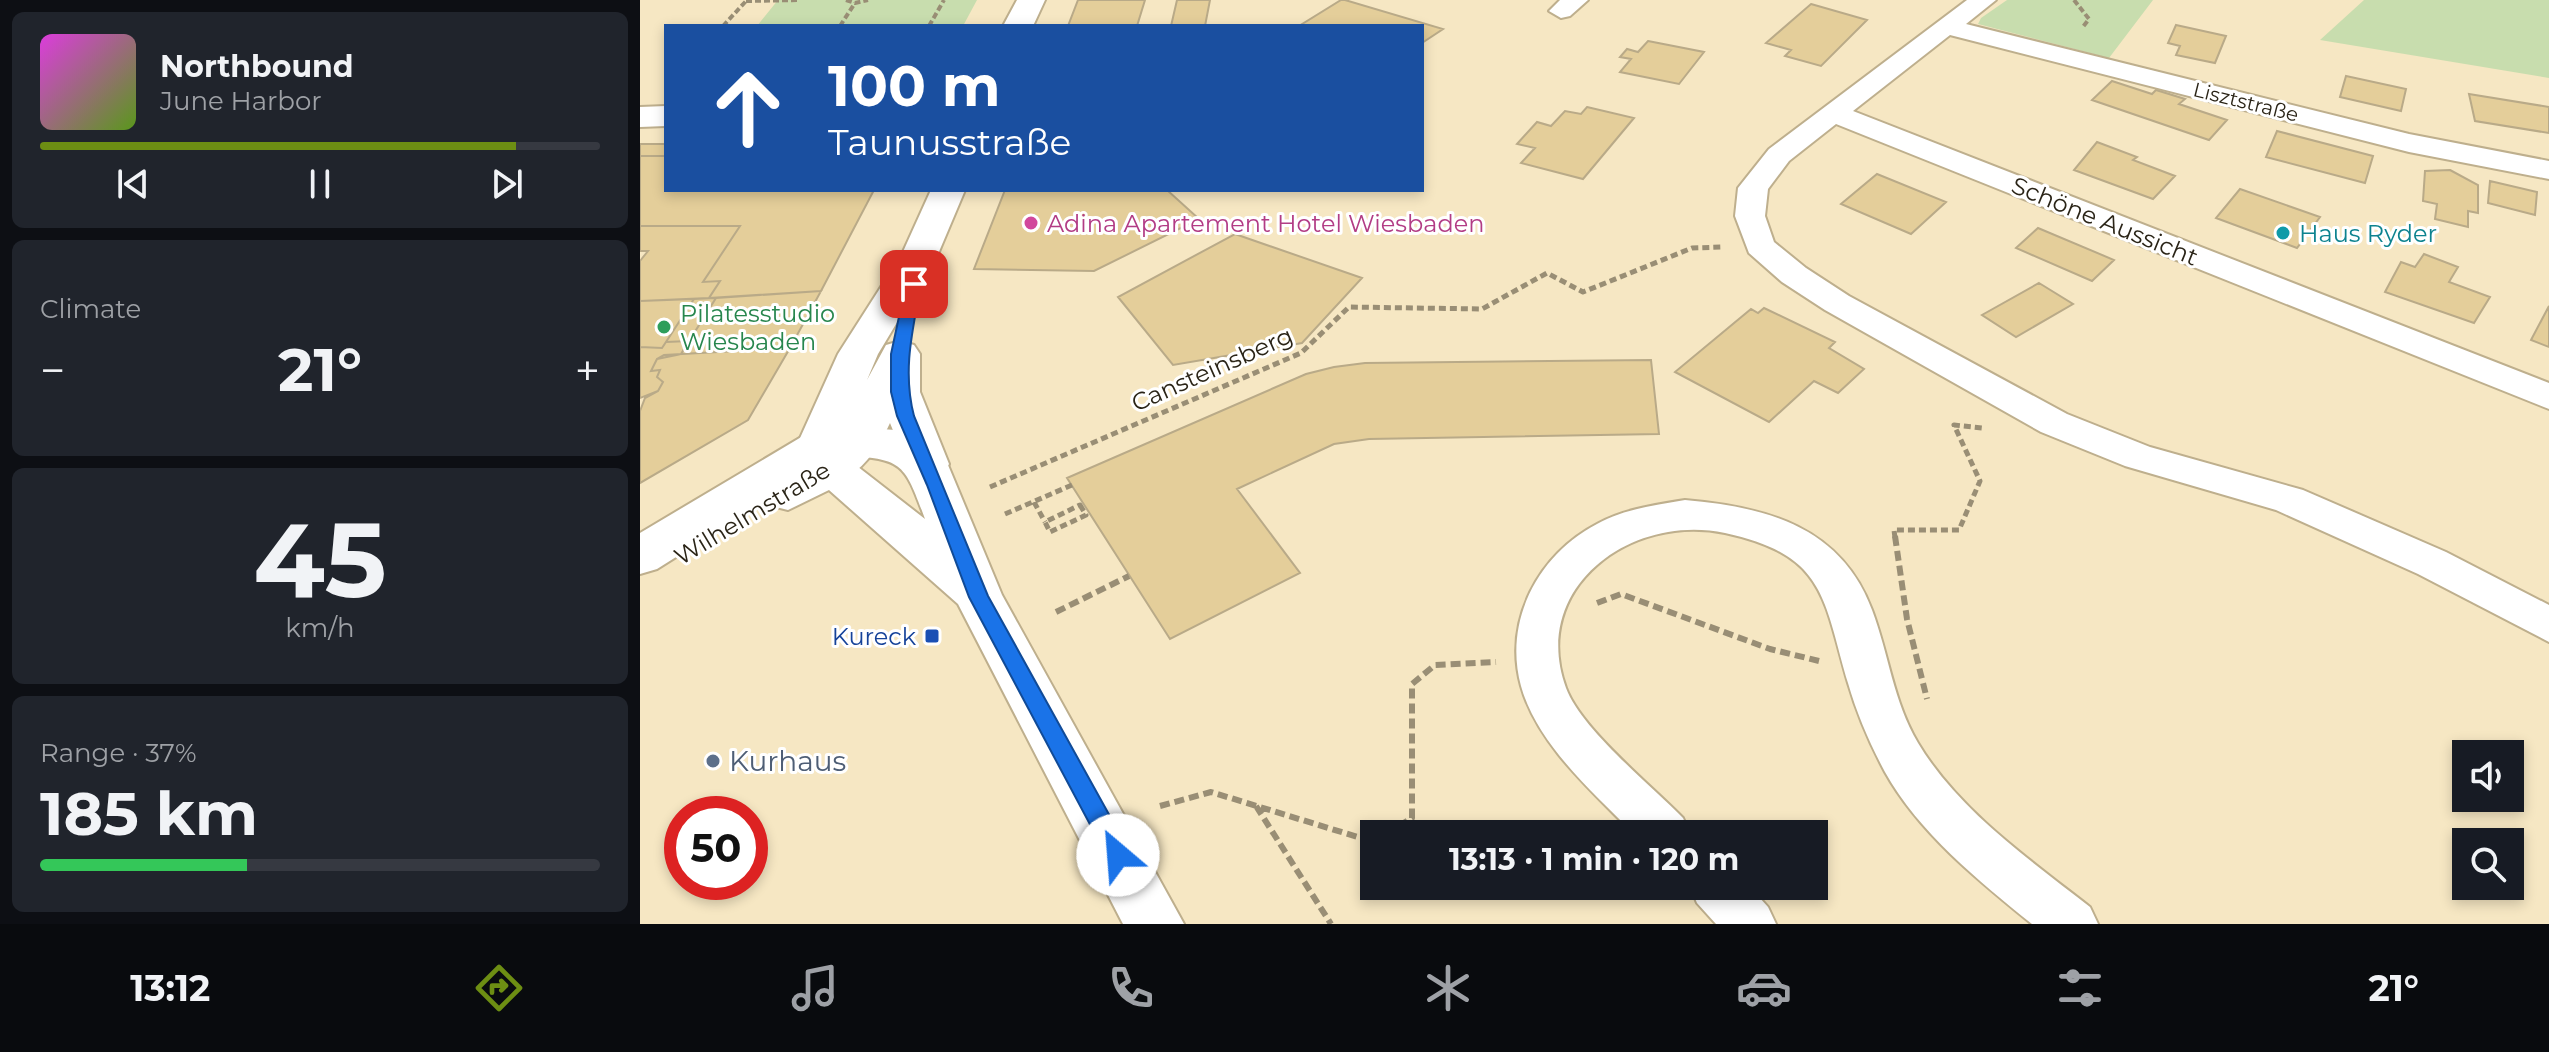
<!DOCTYPE html>
<html lang="en">
<head>
<meta charset="utf-8">
<style>
  :root { --surface:#171b24; --page:#20242c; --text:#f1f3f6; --muted:#9ea1a6; --line:#363941; --accent:#6d8e13 }
  body { margin:0; font-family:Montserrat,sans-serif; background:var(--page); color:var(--text); height:100vh; display:flex; flex-direction:column; font-size:30px; white-space:nowrap }
  * { box-sizing:border-box; margin:0 }
  p { font-size:26px; color:var(--muted) }
  .icon { flex:none; width:44px; height:44px; fill:none; stroke:currentColor; stroke-width:2; stroke-linecap:round; stroke-linejoin:round }
  .map { position:relative; flex:1; overflow:hidden }
  .details { display:flex; flex-direction:column; gap:12px; padding:12px; background:#0d0f14; width:640px }
  .details>* { flex:none }
  .hud { position:absolute; left:24px; top:24px; width:760px; height:168px; border-radius:0px; box-shadow:0 4px 12px #0003; background:#1a4fa0; color:#fff; overflow:hidden }
  .fabs { position:absolute; left:1812px; top:740px; display:grid; gap:16px }
  .fabs a { display:grid; place-items:center; width:72px; height:72px; border-radius:0px; background:var(--surface); box-shadow:0 4px 12px #0003; font-size:40px }
  .speed { position:absolute; left:24px; top:796px; display:flex; gap:16px; font-size:40px; font-weight:700; text-align:center }
  .speed>* { display:grid; place-content:center; width:104px; height:104px; border-radius:50%; background:var(--surface); box-shadow:0 4px 12px #0003; line-height:1 }
  .speed .limit { border:12px solid #d22; background:#fff; color:#111 }
  .pin { position:absolute; display:grid; place-items:center; width:68px; height:68px; color:#fff; margin:-34px; border-radius:16px; box-shadow:0 4px 12px #0006 }
  .me { position:absolute; width:88px; margin:-44px; rotate:333deg; stroke-linejoin:round; filter:drop-shadow(0 0 6px #0008) }
  .turn { display:flex; align-items:center; gap:28px; height:168px; padding:0 32px; font-size:36px }
  .turn .icon { width:104px; height:104px; stroke-width:2.5 }
  .turn b { display:block; font-size:56px; line-height:68px }
  .big { font-size:60px; font-weight:700; line-height:1.1 }
  .details .widget { flex:1; display:flex; flex-direction:column; justify-content:center; gap:12px; min-width:0; padding:0 28px; border-radius:12px; background:var(--page) }
  .details .dial { align-items:center; gap:0 }
  .dial b { font-size:104px; line-height:1 }
  .song { display:flex; align-items:center; gap:24px }
  .cover { width:96px; height:96px; border-radius:12px; background:linear-gradient(135deg,hsl(300 70% 55%),hsl(90 70% 35%)) }
  .played { height:8px; border-radius:4px; background:linear-gradient(90deg,var(--accent) 85%,var(--line) 85%) }
  .keys { display:flex; justify-content:space-around; direction:ltr }
  .heat { display:flex; justify-content:space-between; align-items:center; font-size:44px; direction:ltr }
  .charge { height:12px; border-radius:6px; background:linear-gradient(90deg,#34c759 37%,var(--line) 0) }
  .trip { position:absolute; left:720px; top:820px; width:468px; height:80px; border-radius:0px; background:var(--surface); box-shadow:0 4px 12px #0003; font-weight:700; line-height:80px; text-align:center }
  .dock { display:flex; height:128px; justify-content:space-around; align-items:center; background:#090b0e; color:var(--muted) }
  .dock .icon { width:56px; height:56px }
  .dock .current { color:var(--accent) }
  .dock b { font-size:36px; color:var(--text) }
  main { display:flex; flex:1; min-height:0 }
  .map>svg:first-child { display:block }
  .green { fill:#c8ddae }
  .building { fill:#e4ce9a; stroke:#b9aa88; stroke-width:2 }
  .lines { fill:none; stroke-linecap:round; stroke-linejoin:round }
  .minor-casing { stroke:#beaf8d; stroke-width:4 }
  .tertiary-casing { stroke:#beaf8d; stroke-width:4 }
  .secondary-casing { stroke:#beaf8d; stroke-width:4 }
  .path-far2 { stroke:#998e75; stroke-width:4; stroke-dasharray:6 3; stroke-linecap:butt }
  .path-far1 { stroke:#998e75; stroke-width:5; stroke-dasharray:7 4; stroke-linecap:butt }
  .path { stroke:#998e75; stroke-width:6; stroke-dasharray:10 5; stroke-linecap:butt }
  .minor { fill:#fff; fill-rule:evenodd }
  .tertiary { fill:#fff; fill-rule:evenodd }
  .secondary { fill:#fff; fill-rule:evenodd }
  .route { fill:#1a73e8; stroke:#114b97; stroke-width:2 }
  .hotel-dot { fill:#d1479c; stroke:#fff; stroke-width:3 }
  .culture-dot { fill:#0f9aa8; stroke:#fff; stroke-width:3 }
  .leisure-dot { fill:#2e9e5b; stroke:#fff; stroke-width:3 }
  .transit-dot { fill:#1a4fb4; stroke:#fff; stroke-width:3 }
  .service-dot { fill:#5c6f8a; stroke:#fff; stroke-width:3 }
  .labels { text-anchor:middle; dominant-baseline:central; stroke-width:6; stroke-linejoin:round; paint-order:stroke }
  .far-street-label { font-size:20px; fill:#2a2417; stroke:#fff }
  .street-label { font-size:24px; fill:#2a2417; stroke:#fff }
  .hotel-label { font-size:24px; fill:#b23c85; stroke:#fff; text-anchor:start }
  .culture-label { font-size:24px; fill:#0d838f; stroke:#fff; text-anchor:start }
  .leisure-label { font-size:24px; fill:#27864d; stroke:#fff; text-anchor:start }
  .transit-label { font-size:24px; fill:#164399; stroke:#fff; text-anchor:end }
  .near-service-label { font-size:28px; fill:#4e5e75; stroke:#fff; text-anchor:start }
</style>
</head>
<body>
<main>
<section class="details">
<div class="widget">
<div class="song"><i class="cover"></i><div><b>Northbound</b><p>June Harbor</p></div></div>
<div class="played"></div>
<div class="keys"><svg class="icon" aria-label="previous" viewBox="0 0 24 24"><path d="M18 5L8 12l10 7zM5 5v14"/></svg><svg class="icon" aria-label="pause" viewBox="0 0 24 24"><path d="M8 5v14M16 5v14"/></svg><svg class="icon" aria-label="next" viewBox="0 0 24 24"><path d="M6 5l10 7-10 7zM19 5v14"/></svg></div>
</div>
<div class="widget"><p>Climate</p>
<div class="heat"><a>−</a><b class="big">21°</b><a>+</a></div>
</div>
<div class="widget dial"><b>45</b><p>km/h</p></div>
<div class="widget"><p>Range · 37%</p><b class="big">185 km</b><div class="charge"></div></div>
</section>
<div class="map">
<svg width="1909" height="924" viewBox="0 0 1909 924">
  <rect width="100%" height="100%" fill="#f6e7c3"/>
  <path class="green" d="M138,0H337L323,26H117Z
    M1367,0H1513L1469,58L1338,24L1341,18Z
    M1724,0H1909V78L1680,40Z"/>
  <path class="building" d="M438,0H505L497,26H428Z
    M537,0H570L565,26H531Z
    M701,0H705L803,29L782,43V26H659Z
    M1171,4L1227,20L1181,66L1145,56L1151,50L1126,43Z
    M1536,25L1586,36L1575,63L1536,55L1540,46L1528,43Z
    M1008,41L1064,52L1039,84L980,72L991,59L980,57L987,49L998,52Z
    M1706,76L1766,89L1761,111L1700,97Z
    M1472,81L1512,94L1516,90L1545,99L1539,104L1587,120L1569,140L1452,100Z
    M1829,94L1909,107V133L1835,121Z
    M947,107L994,118L943,179L881,163L895,148L877,144L897,122L911,126L925,111L941,114Z
    M1637,131L1733,156L1725,183L1626,157Z
    M1457,142L1497,157L1493,160L1535,176L1513,199L1434,170Z
    M0,144H26V156H0Z
    M0,156H26V190H234L181,291L69,298L80,281L63,282L100,226H0Z
    M1810,170L1838,185V213L1828,211V227L1795,219L1797,204L1783,201L1785,171Z
    M1237,174L1306,202L1271,234L1201,204Z
    M1850,181L1897,192L1895,215L1848,203Z
    M1600,189L1680,217L1657,248L1576,218Z
    M365,190H527L559,219L454,271L334,269Z
    M0,226H100L63,282L80,281L69,298L0,301V261L8,251H0Z
    M1398,228L1474,260L1452,281L1376,248Z
    M595,234L722,278L662,343L533,365L478,297Z
    M1784,254L1818,267L1809,282L1850,297L1834,323L1745,292L1761,262L1775,267Z
    M1399,283L1433,304L1376,337L1342,315Z
    M181,291L150,348L41,354L76,298Z
    M76,298L49,341L26,342L54,299Z
    M54,299L22,348L0,347V301Z
    M1909,306V347L1891,340Z
    M1124,308L1195,342L1189,348L1224,369L1198,393L1174,381L1129,422L1035,372L1111,309L1118,313Z
    M49,341L41,354L17,359L11,371L20,370L17,377L23,382L18,391L0,398V347L22,348L26,342Z
    M150,348L108,420L0,483V411L5,398L18,391L23,382L17,377L20,370L11,371L17,359L24,355Z
    M1011,360L1019,434L729,439L694,444L597,489L660,573L530,639L427,478L666,374L694,367L725,363Z"/>
  <g class="lines">
    <defs>
      <path id="minor" d="M920,0H948L930,16L921,18L909,11Z
        M1327,0H1356L1326,24L1769,134L1909,161V179L1769,152L1310,35L1213,111L1909,383V409L1196,124L1149,161L1128,189L1125,216L1134,242L1166,268L1209,296L1427,414L1510,447L1663,490L1806,552L1909,605V642L1778,574L1636,510L1485,466L1401,432L1185,310L1142,282L1109,253L1095,216L1098,188L1129,149Z
        M1045,500C1127,507 1201,527 1232,610C1249,655 1253,701 1278,743C1318,810 1390,860 1450,907L1458,924H1392C1339,881 1279,833 1245,772C1230,744 1217,714 1208,683C1183,598 1186,555 1085,533C992,513 889,587 926,688C941,729 1012,786 1043,818L1050,834H994C953,792 897,744 881,686C863,620 899,554 957,524C984,509 1015,505 1045,500Z
        M1050,886H1109L1128,907L1136,924H1076L1057,903Z"/>
      <path id="tertiary" d="M377,0H405L393,26H363Z
        M26,106V126L0,127V107Z
        M291,190H325L298,254L238,354L227,380L246,345L260,341L274,345L280,354V392L309,464L303,475L287,480L271,475L250,423C236,453 212,490 175,479L156,447L198,354L262,254Z"/>
      <path id="secondary" d="M203,426L255,430L303,453L362,595L544,924H483L318,604L189,490L148,510L132,506L128,499L17,569L0,574V533L163,436ZM204,456C264,458 265,465 285,519Z"/>
    </defs>
    <use href="#minor" class="minor-casing"/>
    <use href="#tertiary" class="tertiary-casing"/>
    <use href="#secondary" class="secondary-casing"/>
    <path class="path-far2" d="M206,0L215,3L228,0
      M1434,0L1449,19L1442,28
      M106,1L159,0
      M83,26L107,0
      M200,26L215,3
      M289,26L304,0"/>
    <path class="path-far1" d="M350,487L661,353L709,307L842,309L907,273L943,292L1052,248L1083,247
      M394,502L405,522
      M440,505L446,515L410,532L405,522Z
      M365,514L432,485
      M1255,538L1254,530H1319L1340,481L1314,425L1342,428"/>
    <path class="path" d="M1255,536L1267,619L1287,699
      M957,603L981,594L1130,649L1179,661
      M416,612L489,576
      M520,806L571,792L734,842
      M616,806L691,924
      M746,834L772,818V684L795,665L856,662"/>
    <use href="#minor" class="minor"/>
    <use href="#tertiary" class="tertiary"/>
    <use href="#secondary" class="secondary"/>
  </g>
  <path class="route" d="M274,280L281,284C273,329 262,370 274,416L348,596L487,847L490,855L487,862L478,866L470,862L329,597L287,485L257,416L251,392V354L266,284Z"/>
  <circle class="hotel-dot" cx="391" cy="223" r="8"/>
  <circle class="culture-dot" cx="1643" cy="233" r="8"/>
  <circle class="leisure-dot" cx="24" cy="327" r="8"/>
  <rect class="transit-dot" x="284" y="628" width="16" height="16" rx="4"/>
  <circle class="service-dot" cx="73" cy="761" r="8"/>
  <g class="labels">
    <g class="far-street-label">
      <text transform="translate(1606 102) rotate(14)">Lisztstraße</text>
    </g>
    <g class="street-label">
      <text transform="translate(1465 221) rotate(22)">Schöne Aussicht</text>
      <text transform="translate(572 369) rotate(-24)">Cansteinsberg</text>
      <text transform="translate(112 513) rotate(-31)">Wilhelmstraße</text>
    </g>
    <g class="hotel-label">
      <text x="407" y="223">Adina Apartement Hotel Wiesbaden</text>
    </g>
    <g class="culture-label">
      <text x="1659" y="233">Haus Ryder</text>
    </g>
    <g class="leisure-label">
      <text x="40" y="313">Pilatesstudio<tspan x="40" dy="28">Wiesbaden</tspan></text>
    </g>
    <g class="transit-label">
      <text x="276" y="636">Kureck</text>
    </g>
    <g class="near-service-label">
      <text x="89" y="761">Kurhaus</text>
    </g>
  </g>
</svg>
<div class="fabs">
<a><svg class="icon" aria-label="sound" viewBox="0 0 24 24"><path d="M4 9h4l5-4v14l-5-4H4zM17 9q2 3 0 6"/></svg></a>
<a><svg class="icon" aria-label="search" viewBox="0 0 24 24"><circle cx="10" cy="10" r="6"/><path d="M15 15l6 6"/></svg></a>
</div>
<div class="speed"><div class="limit">50</div></div>
<div class="pin" style="left:274px;top:284px;background:#d93025"><svg class="icon" aria-label="arrive" viewBox="0 0 24 24"><path d="M6 21V4h12l-3 4 3 4H6"/></svg></div>
<svg class="me" style="left:478px;top:855px" viewBox="-20 -20 40 40"><circle r="19" fill="#fff"/><path d="M0-13L10 11 0 6-10 11z" fill="#1a73e8"/></svg>
<div class="trip">13:13 · 1 min · 120 m</div>
<div class="hud">
<div class="turn"><svg class="icon" aria-label="ahead" viewBox="0 0 24 24"><path d="M12 20V5M6 11l6-6 6 6"/></svg><div><b>100 m</b>Taunusstraße</div></div>
</div>
</div>
</main>
<nav class="dock">
<b>13:12</b>
<svg class="icon current" aria-label="directions" viewBox="0 0 24 24"><path d="M12 3l9 9-9 9-9-9zM9 14v-3h6M13 9l2 2-2 2"/></svg>
<svg class="icon" aria-label="music" viewBox="0 0 24 24"><path d="M9 18V5l10-2v13"/><circle cx="6" cy="18" r="3"/><circle cx="16" cy="16" r="3"/></svg>
<svg class="icon" aria-label="phone" viewBox="0 0 24 24"><path d="M5 4h4l2 5-3 2q2 4 5 5l2-3 5 2v4C11 20 4 13 5 4z"/></svg>
<svg class="icon" aria-label="climate" viewBox="0 0 24 24"><path d="M12 3v18M4 7l16 10M4 17L20 7"/></svg>
<svg class="icon" aria-label="car" viewBox="0 0 24 24"><path d="M5 17H2v-5l4-1 3-4h7l3 4 3 1v5h-3M9 17h6M6 11h13"/><circle cx="7" cy="17" r="2"/><circle cx="17" cy="17" r="2"/></svg>
<svg class="icon" aria-label="filters" viewBox="0 0 24 24"><path d="M4 7h16M4 17h16"/><circle cx="9" cy="7" r="2"/><circle cx="15" cy="17" r="2"/></svg>
<b>21°</b>
</nav>
</body>
</html>
